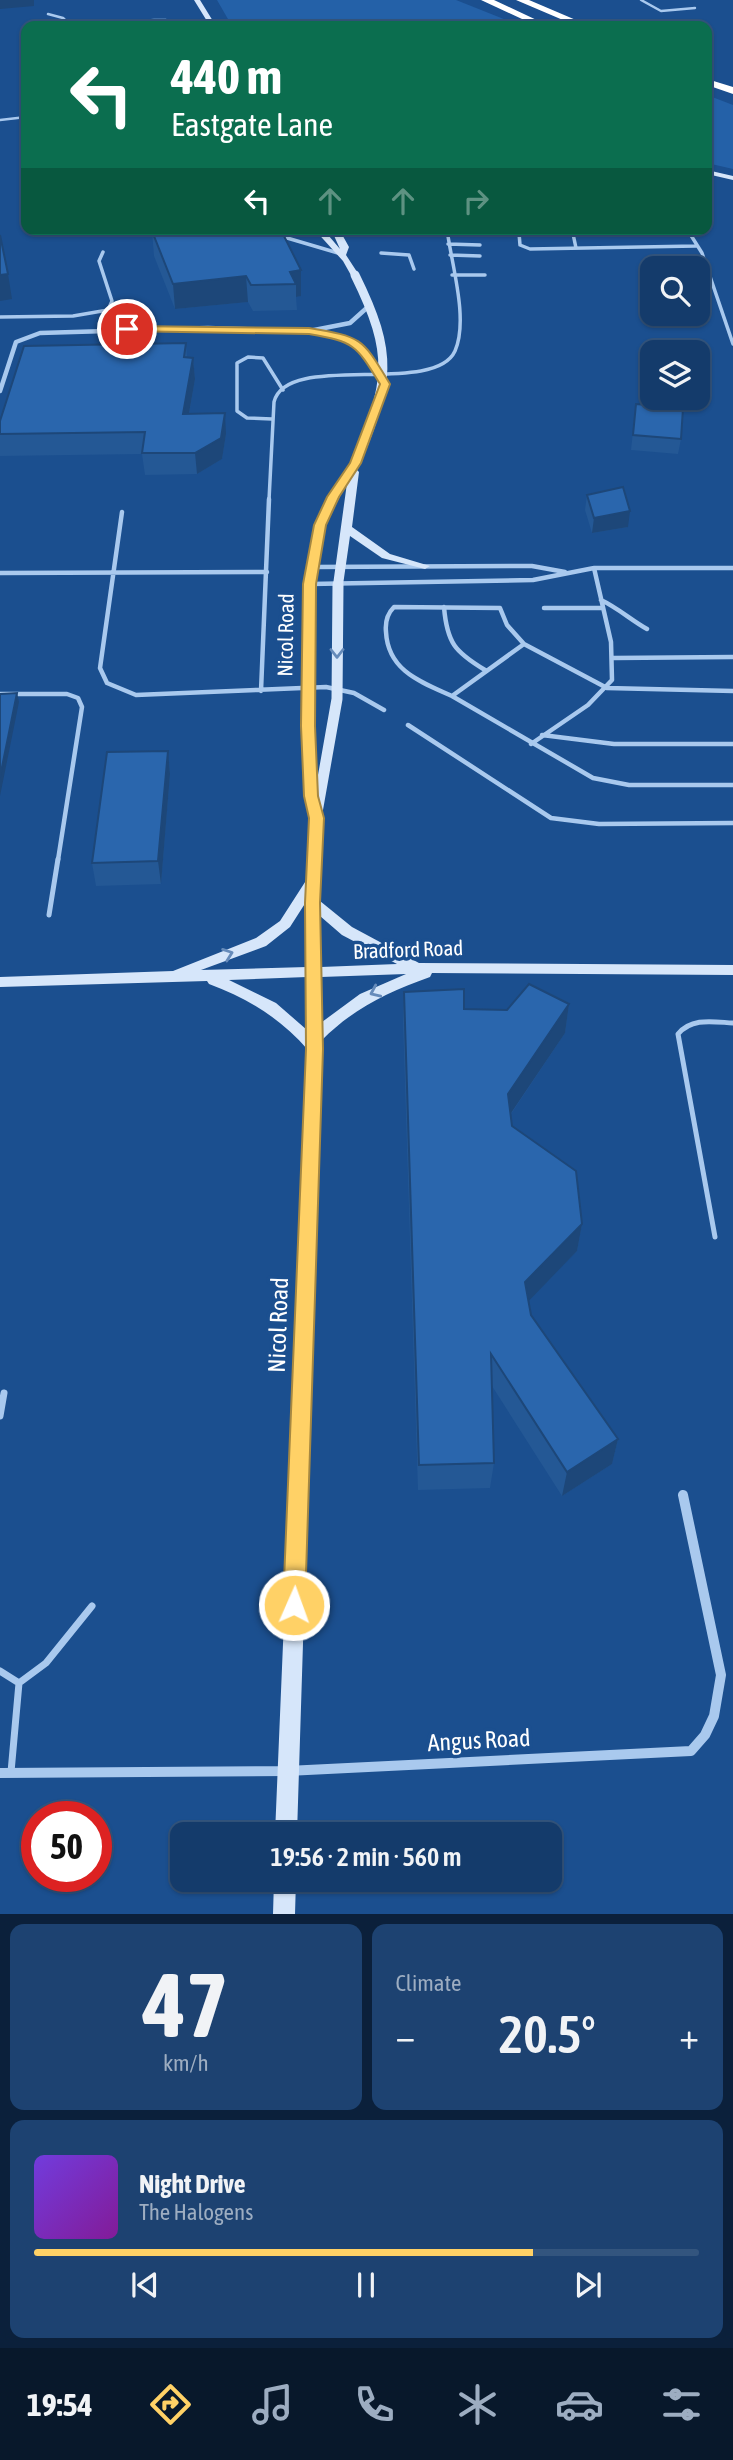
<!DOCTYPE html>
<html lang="en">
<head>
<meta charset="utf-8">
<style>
  :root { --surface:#143b6b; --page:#1d4271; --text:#f1f3f6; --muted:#9dadc1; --line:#33557e; --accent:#ffd166 }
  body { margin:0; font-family:"Asap Condensed",sans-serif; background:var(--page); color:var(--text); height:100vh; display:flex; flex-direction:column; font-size:26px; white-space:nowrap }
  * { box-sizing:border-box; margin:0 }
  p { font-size:23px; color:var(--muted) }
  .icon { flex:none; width:38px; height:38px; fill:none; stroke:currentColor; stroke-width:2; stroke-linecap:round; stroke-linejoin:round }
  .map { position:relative; height:1914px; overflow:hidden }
  .sheet { display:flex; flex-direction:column; gap:10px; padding:10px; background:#0b203b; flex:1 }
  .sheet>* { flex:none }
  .top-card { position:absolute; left:21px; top:21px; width:691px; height:214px; border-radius:14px; box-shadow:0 2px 5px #0004,0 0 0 2px var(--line); background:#0b6e4f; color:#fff; overflow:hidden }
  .controls { position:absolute; left:640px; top:256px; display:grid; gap:14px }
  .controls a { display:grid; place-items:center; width:70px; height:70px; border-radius:14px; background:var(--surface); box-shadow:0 2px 5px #0004,0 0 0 2px var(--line); font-size:35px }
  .speed { position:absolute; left:21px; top:1801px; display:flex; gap:14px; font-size:35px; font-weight:700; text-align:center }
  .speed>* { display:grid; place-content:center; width:91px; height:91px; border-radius:50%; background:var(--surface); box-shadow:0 2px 5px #0004,0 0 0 2px var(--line); line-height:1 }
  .speed .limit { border:10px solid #d22; background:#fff; color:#111 }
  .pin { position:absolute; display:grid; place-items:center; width:60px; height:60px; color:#fff; margin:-30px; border:4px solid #fff; border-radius:50%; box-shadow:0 2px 7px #0007 }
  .me { position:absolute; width:77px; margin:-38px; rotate:2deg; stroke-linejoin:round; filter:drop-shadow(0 0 5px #0008) }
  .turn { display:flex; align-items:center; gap:24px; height:147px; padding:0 35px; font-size:32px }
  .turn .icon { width:91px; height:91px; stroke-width:2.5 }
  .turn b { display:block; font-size:49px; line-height:60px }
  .lanes { display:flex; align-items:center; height:66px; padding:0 35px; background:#0003; justify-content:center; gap:35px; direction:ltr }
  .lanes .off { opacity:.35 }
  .big { font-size:52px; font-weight:600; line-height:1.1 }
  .sheet .tile { flex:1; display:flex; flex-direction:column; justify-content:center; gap:10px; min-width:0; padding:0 24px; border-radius:14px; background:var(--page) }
  .sheet .dial { align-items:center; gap:0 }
  .dial b { font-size:91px; line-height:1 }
  .song { display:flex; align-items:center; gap:21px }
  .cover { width:84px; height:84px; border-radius:10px; background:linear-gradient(135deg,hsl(260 70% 55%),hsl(290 70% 35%)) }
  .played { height:7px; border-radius:4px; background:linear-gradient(90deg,var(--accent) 75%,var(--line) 75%) }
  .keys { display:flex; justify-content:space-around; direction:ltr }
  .heat { display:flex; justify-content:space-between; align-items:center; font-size:38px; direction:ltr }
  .sheet .tiles { flex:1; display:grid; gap:10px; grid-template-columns:1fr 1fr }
  .tile:last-child { grid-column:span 2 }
  .trip { position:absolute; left:170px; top:1822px; width:392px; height:70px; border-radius:14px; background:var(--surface); box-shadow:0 2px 5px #0004,0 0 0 2px var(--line); font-weight:600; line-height:70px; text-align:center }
  .menu { display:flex; height:112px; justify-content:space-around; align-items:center; background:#08182b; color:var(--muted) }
  .menu .icon { width:49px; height:49px }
  .menu .active { color:var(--accent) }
  .menu b { font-size:32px; color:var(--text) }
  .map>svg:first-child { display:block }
  .green { fill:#2461a8 }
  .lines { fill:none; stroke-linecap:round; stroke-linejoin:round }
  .lane-far4 { stroke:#a9c9ee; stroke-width:2.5 }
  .lane-far3 { stroke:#a9c9ee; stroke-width:3.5 }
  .lane-far2 { stroke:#a9c9ee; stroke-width:4.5 }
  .lane-far1 { stroke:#a9c9ee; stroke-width:5 }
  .lane { stroke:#a9c9ee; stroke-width:7 }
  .street-far1 { stroke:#a9c9ee; stroke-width:4.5 }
  .street { stroke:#a9c9ee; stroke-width:10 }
  .secondary { fill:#d6e6fa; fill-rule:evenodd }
  .highway { fill:#fff; fill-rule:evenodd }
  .street-bridge { stroke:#a9c9ee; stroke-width:4.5 }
  .secondary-bridge-far1 { stroke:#d6e6fa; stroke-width:9 }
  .secondary-bridge { stroke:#d6e6fa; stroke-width:11 }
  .wall { fill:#245895 }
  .shaded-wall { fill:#1d4779 }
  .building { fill:#2a66ad; stroke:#1d4779; stroke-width:2 }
  .oneway { stroke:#668bba }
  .route { fill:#ffd166; stroke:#a68842; stroke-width:2 }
  .labels { text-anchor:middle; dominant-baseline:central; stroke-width:7; stroke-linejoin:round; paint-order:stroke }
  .street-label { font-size:21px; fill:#fff; stroke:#1b4f8f }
  .near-street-label { font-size:24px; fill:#fff; stroke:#1b4f8f }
</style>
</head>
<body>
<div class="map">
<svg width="733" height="1914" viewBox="0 0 733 1914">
  <rect width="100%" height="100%" fill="#1b4f8f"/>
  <path class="green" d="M217,0H456L521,26H232Z
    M707,95L733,105V169L707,163Z"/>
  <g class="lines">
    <path class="lane-far4" d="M641,0L661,11L695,8
      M48,14L63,18L71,26
      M80,26L154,20H166L171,26
      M0,120L26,117"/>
    <path class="lane-far3" d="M519,229V233L688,231
      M572,229L576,248
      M687,229L702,253L733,344
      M519,233L520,245L530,249L696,246
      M277,235L338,253
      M448,244L480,245
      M381,253L409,255L414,269
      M450,255L480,256
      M452,275H485
      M0,317L73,316L108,310L112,301L99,261L103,252
      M272,419L247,418L237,411V363L248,357L263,358L283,390
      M269,500L274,402C286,351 434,397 455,351C469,319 451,263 447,229"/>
    <path class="lane-far2" d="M122,512L100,668L107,683L136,695L326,687L354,693L384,710
      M313,567L532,566L565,572
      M0,573L267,572
      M310,584L533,580L594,568H733
      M601,600C618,608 631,620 647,629
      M444,607C447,643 455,652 485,670
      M544,608H603
      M524,644L452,696L593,778L629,785H733
      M614,658L733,657
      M261,691L269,499
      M0,694H67L78,698L82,707L58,860
      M452,696C421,682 388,671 386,632C385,622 387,614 394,607L500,608L507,625L524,644L607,688L733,691
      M408,725L551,818L599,824L733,823
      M542,735L614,744H733
      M531,744L588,705L612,680L611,642L594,568"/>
    <path class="lane-far1" d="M49,915L58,859
      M715,1237L678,1034C692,1017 714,1022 733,1023"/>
    <path class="lane" d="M0,1416L4,1393
      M0,1671L19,1683L11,1772
      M19,1683L46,1663L92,1606"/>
    <path class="street-far1" d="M0,391L16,342L40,333L208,328L309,331L350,323L370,305"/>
    <path class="street" d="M0,1773L287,1771L691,1751L705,1735L714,1716L721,1675L683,1495"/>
    <path class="secondary" d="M194,0H200L216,26H210Z
      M707,170L733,176V180L707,174Z
      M314,229H323L340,249L331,229H339L349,247L346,255L359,275L358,277H352L343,261Z
      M356,460L361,463L357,470L359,472L352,527L390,554L430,566L425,569L382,558L350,536L343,585L338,588L334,587L333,585L347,483L325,525L315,584L310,587L306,586L305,584L315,525L328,497L352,461Z
      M308,722L314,726L317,796L322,818L320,901L352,927L419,963L733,965V975L432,973L430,977C388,992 354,1008 322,1040L297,1834H275L308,1050C280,1018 249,999 209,984L207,981L0,987V977L173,971L256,938L280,921L307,879L310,818L305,796L302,726ZM306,902L307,967L201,970L266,946L290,927ZM320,916L342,935L397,964L321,967ZM406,974L360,994L322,1022L321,977ZM307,977V1030L276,1003L229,980Z
      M274,1880H296L295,1914H273Z"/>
    <path class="highway" d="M481,0H494L543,23L535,25Z
      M516,0H529L590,26H577Z
      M707,79L733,87V94L707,85Z"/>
    <path class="street-bridge" d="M309,331C355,339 357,343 383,381"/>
    <path class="secondary-bridge-far1" d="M355,275C395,356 389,382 356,463"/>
    <path class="secondary-bridge" d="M308,726L310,584
      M316,818L337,699L338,585"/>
  </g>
  <path class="wall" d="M275,229L301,296L296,297L297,310L253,311L248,302L175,309L154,256L152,231Z
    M186,343L187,358H193L195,379L189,414L226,434L222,459L197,474L145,475L142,454L0,456V421Z
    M636,404L681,439L678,454L631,450Z
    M587,495L628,527L592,533L585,510Z
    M168,751L170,774L161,884L96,886L92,863Z
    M404,992L464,1009L507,1010L569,1004L565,1033L511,1114L512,1126L582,1224L577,1251L528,1301L531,1315L618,1439L612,1464L562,1496L492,1386L494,1463L490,1488L418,1490L403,1020Z"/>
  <path class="shaded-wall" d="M0,0H34V6L0,9Z
    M301,270V296L296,297V284L290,272Z
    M8,274L12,299L0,301V275Z
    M246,276L248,302L175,309L173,284Z
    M193,358L195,379L185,436L183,414Z
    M225,413L226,434L222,459L197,474L195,453Z
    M630,511L628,527L592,533L594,518Z
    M17,693L19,702L0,796V777Z
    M168,751L170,774L161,884L158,861Z
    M569,1004L565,1033L505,1122L508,1094Z
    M582,1224L577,1251L521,1309L525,1282Z
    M618,1439L612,1464L562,1496L567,1472Z"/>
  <path class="building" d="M181,229H275L282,232L301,270L290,272L296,284L251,285L246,276L173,284L152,231Z
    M0,235L8,274L0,275Z
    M186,343L184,357L193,358L183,414L225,413L221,438L195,453H142L145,432L0,434V421L24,346Z
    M636,404L683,408L681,439L633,435Z
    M623,487L630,511L594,518L587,495Z
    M17,693L0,777V694Z
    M168,751L158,861L92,863L107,752Z
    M529,984L569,1004L508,1094L512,1126L576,1171L582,1224L525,1282L531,1315L618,1439L567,1472L491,1354L494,1463L419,1465L404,992L464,989V1009L507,1010Z"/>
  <defs><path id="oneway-chevron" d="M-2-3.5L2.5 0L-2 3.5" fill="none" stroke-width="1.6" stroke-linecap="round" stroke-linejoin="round" transform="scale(1.75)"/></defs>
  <g class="oneway">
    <use href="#oneway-chevron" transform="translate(337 653) rotate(90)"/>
    <use href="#oneway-chevron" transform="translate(228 954) rotate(-20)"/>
    <use href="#oneway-chevron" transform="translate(375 992) rotate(156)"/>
  </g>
  <path class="route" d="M127,326L309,328C363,337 362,338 390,384L361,463L339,497L326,525L316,584L315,726L318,796L324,818L320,903L323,1049L305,1605L301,1612L294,1616L286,1612L283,1605L306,1049L305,903L309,818L304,796L301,726L303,584L314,525L327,497L350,463L380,384C356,345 355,342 309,334L123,331V327Z"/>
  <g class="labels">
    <g class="street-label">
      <text transform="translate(285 635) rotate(-89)">Nicol Road</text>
      <text transform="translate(408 949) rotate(-2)">Bradford Road</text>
    </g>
    <g class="near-street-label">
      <text transform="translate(278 1325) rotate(-88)">Nicol Road</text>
      <text transform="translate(479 1740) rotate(-3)">Angus Road</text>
    </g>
  </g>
</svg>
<div class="controls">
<a><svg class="icon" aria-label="search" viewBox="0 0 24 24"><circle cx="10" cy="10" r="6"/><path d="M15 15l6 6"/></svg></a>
<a><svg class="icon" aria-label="layers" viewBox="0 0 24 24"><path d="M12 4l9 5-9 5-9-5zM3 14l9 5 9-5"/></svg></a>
</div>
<div class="speed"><div class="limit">50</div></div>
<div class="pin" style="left:127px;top:329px;background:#d93025"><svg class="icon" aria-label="arrive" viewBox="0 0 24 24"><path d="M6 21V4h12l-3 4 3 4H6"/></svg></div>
<svg class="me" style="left:294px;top:1605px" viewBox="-20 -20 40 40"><circle r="17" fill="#ffd166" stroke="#fff" stroke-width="3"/><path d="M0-11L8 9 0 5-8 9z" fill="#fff"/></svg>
<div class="trip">19:56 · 2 min · 560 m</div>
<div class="top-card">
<div class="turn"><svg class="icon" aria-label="left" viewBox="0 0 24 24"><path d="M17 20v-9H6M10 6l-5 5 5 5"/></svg><div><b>440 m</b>Eastgate Lane</div></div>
<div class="lanes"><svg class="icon" aria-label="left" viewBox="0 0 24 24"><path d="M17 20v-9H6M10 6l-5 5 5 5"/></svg><svg class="icon off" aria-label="ahead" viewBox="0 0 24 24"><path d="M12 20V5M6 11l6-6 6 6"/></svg><svg class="icon off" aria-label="ahead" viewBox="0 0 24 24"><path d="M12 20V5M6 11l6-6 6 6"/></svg><svg class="icon off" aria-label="right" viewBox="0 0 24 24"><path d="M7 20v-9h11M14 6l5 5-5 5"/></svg></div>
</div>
</div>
<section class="sheet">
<div class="tiles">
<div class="tile dial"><b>47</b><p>km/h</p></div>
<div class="tile"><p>Climate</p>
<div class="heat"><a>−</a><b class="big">20.5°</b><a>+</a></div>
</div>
<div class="tile">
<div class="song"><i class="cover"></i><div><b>Night Drive</b><p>The Halogens</p></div></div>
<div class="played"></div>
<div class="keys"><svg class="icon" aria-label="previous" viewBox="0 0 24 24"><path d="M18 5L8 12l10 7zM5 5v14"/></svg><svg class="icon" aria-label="pause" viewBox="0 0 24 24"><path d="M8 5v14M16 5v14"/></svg><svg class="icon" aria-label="next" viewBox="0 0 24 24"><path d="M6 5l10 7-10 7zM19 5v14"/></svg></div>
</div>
</div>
</section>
<nav class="menu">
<b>19:54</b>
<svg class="icon active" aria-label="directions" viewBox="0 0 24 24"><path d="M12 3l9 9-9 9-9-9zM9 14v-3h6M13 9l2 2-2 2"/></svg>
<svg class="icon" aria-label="music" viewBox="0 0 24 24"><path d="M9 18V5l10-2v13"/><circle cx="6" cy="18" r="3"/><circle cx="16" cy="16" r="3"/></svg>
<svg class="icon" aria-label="phone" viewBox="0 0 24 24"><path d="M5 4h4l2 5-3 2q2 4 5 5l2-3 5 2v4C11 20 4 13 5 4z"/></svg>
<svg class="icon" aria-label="climate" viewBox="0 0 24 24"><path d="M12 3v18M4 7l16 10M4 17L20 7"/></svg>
<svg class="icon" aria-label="car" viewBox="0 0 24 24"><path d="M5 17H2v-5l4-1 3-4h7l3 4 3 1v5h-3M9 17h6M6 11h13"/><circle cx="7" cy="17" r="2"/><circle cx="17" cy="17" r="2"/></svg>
<svg class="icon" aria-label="filters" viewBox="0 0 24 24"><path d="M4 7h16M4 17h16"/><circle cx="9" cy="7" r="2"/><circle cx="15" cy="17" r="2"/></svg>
</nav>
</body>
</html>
